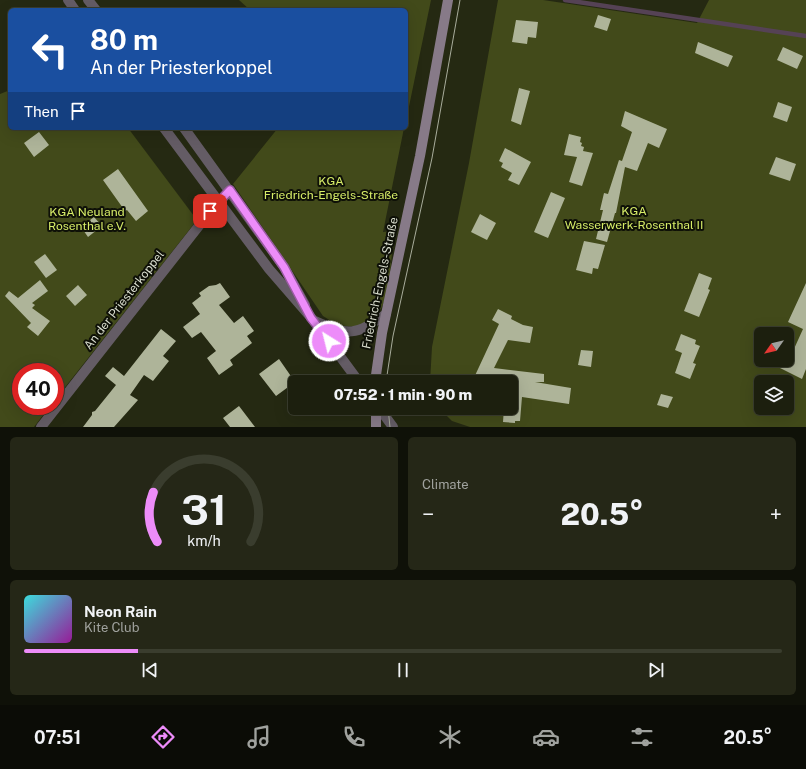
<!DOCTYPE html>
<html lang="en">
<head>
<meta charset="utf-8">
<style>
  :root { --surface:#1c1f0e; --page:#252717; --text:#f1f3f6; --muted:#a0a29e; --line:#3a3d2e; --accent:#ed8cf9 }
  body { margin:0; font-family:"Public Sans",sans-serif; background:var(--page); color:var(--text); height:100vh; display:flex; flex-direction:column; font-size:15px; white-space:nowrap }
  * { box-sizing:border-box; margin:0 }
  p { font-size:13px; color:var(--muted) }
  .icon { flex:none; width:22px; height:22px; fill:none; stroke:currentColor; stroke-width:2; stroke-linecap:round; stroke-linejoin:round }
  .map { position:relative; height:427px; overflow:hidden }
  .details { display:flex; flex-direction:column; gap:10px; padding:10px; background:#0f1108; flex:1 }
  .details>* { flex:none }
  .guide { position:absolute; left:8px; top:8px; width:400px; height:122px; border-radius:6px; box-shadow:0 4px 16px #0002,0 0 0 1px var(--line); background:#1a4fa0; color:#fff; overflow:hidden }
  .needle { width:26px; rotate:236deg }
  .buttons { position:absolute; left:754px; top:327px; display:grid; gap:8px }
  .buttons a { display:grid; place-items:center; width:40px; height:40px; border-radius:6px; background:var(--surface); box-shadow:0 4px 16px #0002,0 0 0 1px var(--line); font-size:20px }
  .speed { position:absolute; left:12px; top:363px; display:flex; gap:8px; font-size:20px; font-weight:700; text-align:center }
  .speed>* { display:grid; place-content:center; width:52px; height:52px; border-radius:50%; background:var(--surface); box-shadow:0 4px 16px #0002,0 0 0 1px var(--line); line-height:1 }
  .speed .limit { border:6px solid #d22; background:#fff; color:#111 }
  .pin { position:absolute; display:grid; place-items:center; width:34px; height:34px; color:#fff; margin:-17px; border-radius:8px; box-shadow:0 2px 6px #0006 }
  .me { position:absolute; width:44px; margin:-22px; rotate:324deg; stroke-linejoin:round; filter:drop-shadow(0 0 3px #0008) }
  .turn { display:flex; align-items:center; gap:14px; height:84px; padding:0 16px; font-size:18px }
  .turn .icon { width:52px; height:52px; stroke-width:2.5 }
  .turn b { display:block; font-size:28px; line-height:34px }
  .then { display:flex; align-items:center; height:38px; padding:0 16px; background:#0003; gap:8px; font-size:15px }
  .big { font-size:30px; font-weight:800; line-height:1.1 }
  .details .tile { flex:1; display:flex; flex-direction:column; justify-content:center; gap:6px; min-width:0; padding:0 14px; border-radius:6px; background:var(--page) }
  .details .dial { align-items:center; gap:0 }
  .dial svg { height:104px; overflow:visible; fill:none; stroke:var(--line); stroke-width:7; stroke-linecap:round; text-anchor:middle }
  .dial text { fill:var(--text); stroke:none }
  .song { display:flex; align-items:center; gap:12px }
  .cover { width:48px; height:48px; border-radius:6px; background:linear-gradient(135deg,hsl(180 70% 55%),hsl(300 70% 35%)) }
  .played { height:4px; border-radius:2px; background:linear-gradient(90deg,var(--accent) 15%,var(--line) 15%) }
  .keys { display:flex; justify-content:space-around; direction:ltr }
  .heat { display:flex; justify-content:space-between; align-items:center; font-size:22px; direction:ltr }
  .details .tiles { flex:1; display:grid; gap:10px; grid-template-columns:1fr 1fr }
  .tile:last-child { grid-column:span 2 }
  .trip { position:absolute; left:288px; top:375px; width:230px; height:40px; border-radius:6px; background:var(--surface); box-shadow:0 4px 16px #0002,0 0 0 1px var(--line); font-weight:800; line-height:40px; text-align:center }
  .menu { display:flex; height:64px; justify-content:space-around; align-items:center; background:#0b0c06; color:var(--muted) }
  .menu .icon { width:28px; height:28px }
  .menu .active { color:var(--accent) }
  .menu b { font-size:18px; color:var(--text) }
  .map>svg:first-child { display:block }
  .green { fill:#424a1a; fill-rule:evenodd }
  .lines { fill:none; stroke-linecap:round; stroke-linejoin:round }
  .stream { stroke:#554255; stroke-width:4.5 }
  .building { fill:#aeb499 }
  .minor { stroke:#645c65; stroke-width:10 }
  .tertiary { stroke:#645c65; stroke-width:10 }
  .secondary { stroke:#877a88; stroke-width:10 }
  .tram { stroke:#a9ad9c; stroke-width:1 }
  .route-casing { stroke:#9a5ba2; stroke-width:10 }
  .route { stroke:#ed8cf9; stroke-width:7 }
  .labels { text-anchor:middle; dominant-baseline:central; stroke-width:4; stroke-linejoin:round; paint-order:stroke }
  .park-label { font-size:12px; fill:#d7ed68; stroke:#0e1007 }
  .street-label { font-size:12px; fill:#d8dccd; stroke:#0e1007 }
</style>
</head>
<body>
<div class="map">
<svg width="806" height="427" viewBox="0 0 806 427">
  <rect width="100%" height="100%" fill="#252912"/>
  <path class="green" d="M239,0H431L406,121V10H250Z
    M498,0H543L697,23L709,0H806V427H470L452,421L439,408H511V382H430L432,347L469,163ZM761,334H787V360H761ZM761,382H787V408H761Z
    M10,90V128H128L197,220L55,400V372H21V406H50L34,427H0V94Z
    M278,128H404L383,232L394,231C391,254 391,304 374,319C369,323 363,325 357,326C343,328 335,324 323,316L233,184Z"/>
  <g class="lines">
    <path class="stream" d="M565,0L806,36"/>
  </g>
  <path class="building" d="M598,15L611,19L607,31L594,27Z
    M516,20L538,22L536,38L528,37L527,44L512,42Z
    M698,42L733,56L728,67L695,53Z
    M783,47L803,56L797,69L777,60Z
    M519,88L530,91L521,125L511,121Z
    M778,102L792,107L787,122L773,117Z
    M625,111L667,129L659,148L648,143L637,171L625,167L616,213H615L607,242L596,239L603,210H600L604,193L608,194L619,160L622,161L632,132L621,126Z
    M39,132L49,145L34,157L24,143Z
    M569,134L581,137L580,142L582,143L581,146L584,147L583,151L593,153L582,186L569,182L577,157L564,155Z
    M505,148L531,162L519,185L508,180L512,173L501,167L503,163L499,161Z
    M776,157L796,164L790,181L769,174Z
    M118,169L148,211L136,221L127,210L125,211L103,180Z
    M551,192L565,198L548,238L534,232Z
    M480,214L496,223L487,240L471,232Z
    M94,217L102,226L88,237L81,227Z
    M584,241L605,245L598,269L593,268L592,274L576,270Z
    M45,254L57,270L46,278L34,262Z
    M699,273L712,278L708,289L710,290L699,317L684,311Z
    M40,280L48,291L32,303L35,305L32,308L50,321L38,336L27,327L31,323L5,296L9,291L18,298Z
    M220,283L230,297L219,305L234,323L243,316L254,331L247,336L252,343L230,360L233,365L219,375L207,358L216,351L201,332L192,338L183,327L200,314L192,303L201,296L199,293L209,286L216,285Z
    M806,283V369L802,379L764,360H789L803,329L788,322Z
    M78,285L87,295L75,306L66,296Z
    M498,309L512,316L511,319L523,325L533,327L530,343L508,340L494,368L544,374V382H535L571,388L569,404L522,397L520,421H515V423L503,422L504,408H511V382H472L499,324L492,320Z
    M161,329L176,341L163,356L169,361L153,381L144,375L130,395L138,400L114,427H83L92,415V412L95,411L116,385L105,376L113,367L124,376Z
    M681,334L696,340L695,344L700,346L693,363L696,364L690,379L675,373L682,353L675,350Z
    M581,350L593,351L591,367L578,365Z
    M279,359L295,382L276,396L259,374Z
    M661,394L673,397L668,408L657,405Z
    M239,406L255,427H230L223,418Z"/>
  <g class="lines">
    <path class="minor" d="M41,427L202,222L230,190"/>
    <path class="tertiary" d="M68,0L75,10
      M88,0L96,10
      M164,128L269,269L314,321L359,382
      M184,128L284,267L305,305
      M315,321C349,336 355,336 386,314
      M379,408L393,427"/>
    <path class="secondary" d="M375,382L382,333L420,156L448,0
      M376,408V427"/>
    <path class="tram" d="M386,382L393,336L432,158L460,0
      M388,408L390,427"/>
  </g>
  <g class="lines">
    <defs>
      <path id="route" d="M210,211L230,190L284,267L311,318L329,341"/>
    </defs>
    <use href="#route" class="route-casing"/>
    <use href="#route" class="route"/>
  </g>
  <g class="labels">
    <g class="park-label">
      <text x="331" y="181">KGA<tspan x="331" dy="14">Friedrich-Engels-Straße</tspan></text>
      <text x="634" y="211">KGA<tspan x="634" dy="14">Wasserwerk-Rosenthal II</tspan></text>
      <text x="87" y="212">KGA Neuland<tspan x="87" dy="14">Rosenthal e.V.</tspan></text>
    </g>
    <g class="street-label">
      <text transform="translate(380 283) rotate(-78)">Friedrich-Engels-Straße</text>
      <text transform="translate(124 300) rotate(-52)">An der Priesterkoppel</text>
    </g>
  </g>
</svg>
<div class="buttons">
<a><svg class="needle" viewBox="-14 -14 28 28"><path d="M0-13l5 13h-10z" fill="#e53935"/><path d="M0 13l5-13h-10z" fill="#a0a29e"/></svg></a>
<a><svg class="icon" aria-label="layers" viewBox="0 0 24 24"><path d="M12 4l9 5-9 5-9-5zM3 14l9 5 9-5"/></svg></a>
</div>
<div class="speed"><div class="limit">40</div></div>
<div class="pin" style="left:210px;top:211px;background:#d93025"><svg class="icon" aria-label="arrive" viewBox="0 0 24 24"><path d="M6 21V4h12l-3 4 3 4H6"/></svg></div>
<svg class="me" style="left:329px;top:341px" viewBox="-20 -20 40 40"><circle r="17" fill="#ed8cf9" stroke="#fff" stroke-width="3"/><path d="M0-11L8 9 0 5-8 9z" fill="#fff"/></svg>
<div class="trip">07:52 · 1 min · 90 m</div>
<div class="guide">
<div class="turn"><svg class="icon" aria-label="left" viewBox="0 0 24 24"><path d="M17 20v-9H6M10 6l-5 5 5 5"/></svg><div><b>80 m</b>An der Priesterkoppel</div></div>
<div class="then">Then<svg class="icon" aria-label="arrive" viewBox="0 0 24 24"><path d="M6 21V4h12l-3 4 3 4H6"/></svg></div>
</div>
</div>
<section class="details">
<div class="tiles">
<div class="tile dial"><svg viewBox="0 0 100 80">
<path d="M14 69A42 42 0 1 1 86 69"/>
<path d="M14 69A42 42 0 0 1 11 31" stroke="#ed8cf9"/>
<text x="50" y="56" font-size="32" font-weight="700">31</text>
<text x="50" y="72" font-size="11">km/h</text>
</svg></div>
<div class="tile"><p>Climate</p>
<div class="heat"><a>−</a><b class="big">20.5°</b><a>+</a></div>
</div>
<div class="tile">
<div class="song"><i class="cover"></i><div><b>Neon Rain</b><p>Kite Club</p></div></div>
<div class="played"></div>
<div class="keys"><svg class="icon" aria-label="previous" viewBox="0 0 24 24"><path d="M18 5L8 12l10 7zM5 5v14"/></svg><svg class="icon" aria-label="pause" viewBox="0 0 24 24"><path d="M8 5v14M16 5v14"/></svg><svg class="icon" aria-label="next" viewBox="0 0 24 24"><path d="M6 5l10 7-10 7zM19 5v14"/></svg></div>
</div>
</div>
</section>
<nav class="menu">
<b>07:51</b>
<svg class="icon active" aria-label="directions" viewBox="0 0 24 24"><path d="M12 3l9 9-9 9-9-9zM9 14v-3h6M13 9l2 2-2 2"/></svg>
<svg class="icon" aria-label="music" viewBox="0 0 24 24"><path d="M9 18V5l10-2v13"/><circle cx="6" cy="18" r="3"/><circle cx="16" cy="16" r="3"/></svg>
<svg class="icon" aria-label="phone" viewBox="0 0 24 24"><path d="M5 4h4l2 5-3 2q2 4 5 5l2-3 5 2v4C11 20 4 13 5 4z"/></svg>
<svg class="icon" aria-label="climate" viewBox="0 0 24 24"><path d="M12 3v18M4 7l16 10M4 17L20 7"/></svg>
<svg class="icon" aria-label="car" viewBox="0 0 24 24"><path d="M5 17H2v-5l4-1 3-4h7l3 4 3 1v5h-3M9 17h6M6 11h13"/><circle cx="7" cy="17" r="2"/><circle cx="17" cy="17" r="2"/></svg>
<svg class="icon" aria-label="filters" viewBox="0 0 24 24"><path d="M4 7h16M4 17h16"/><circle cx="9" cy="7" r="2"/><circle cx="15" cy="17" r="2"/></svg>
<b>20.5°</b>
</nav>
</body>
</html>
